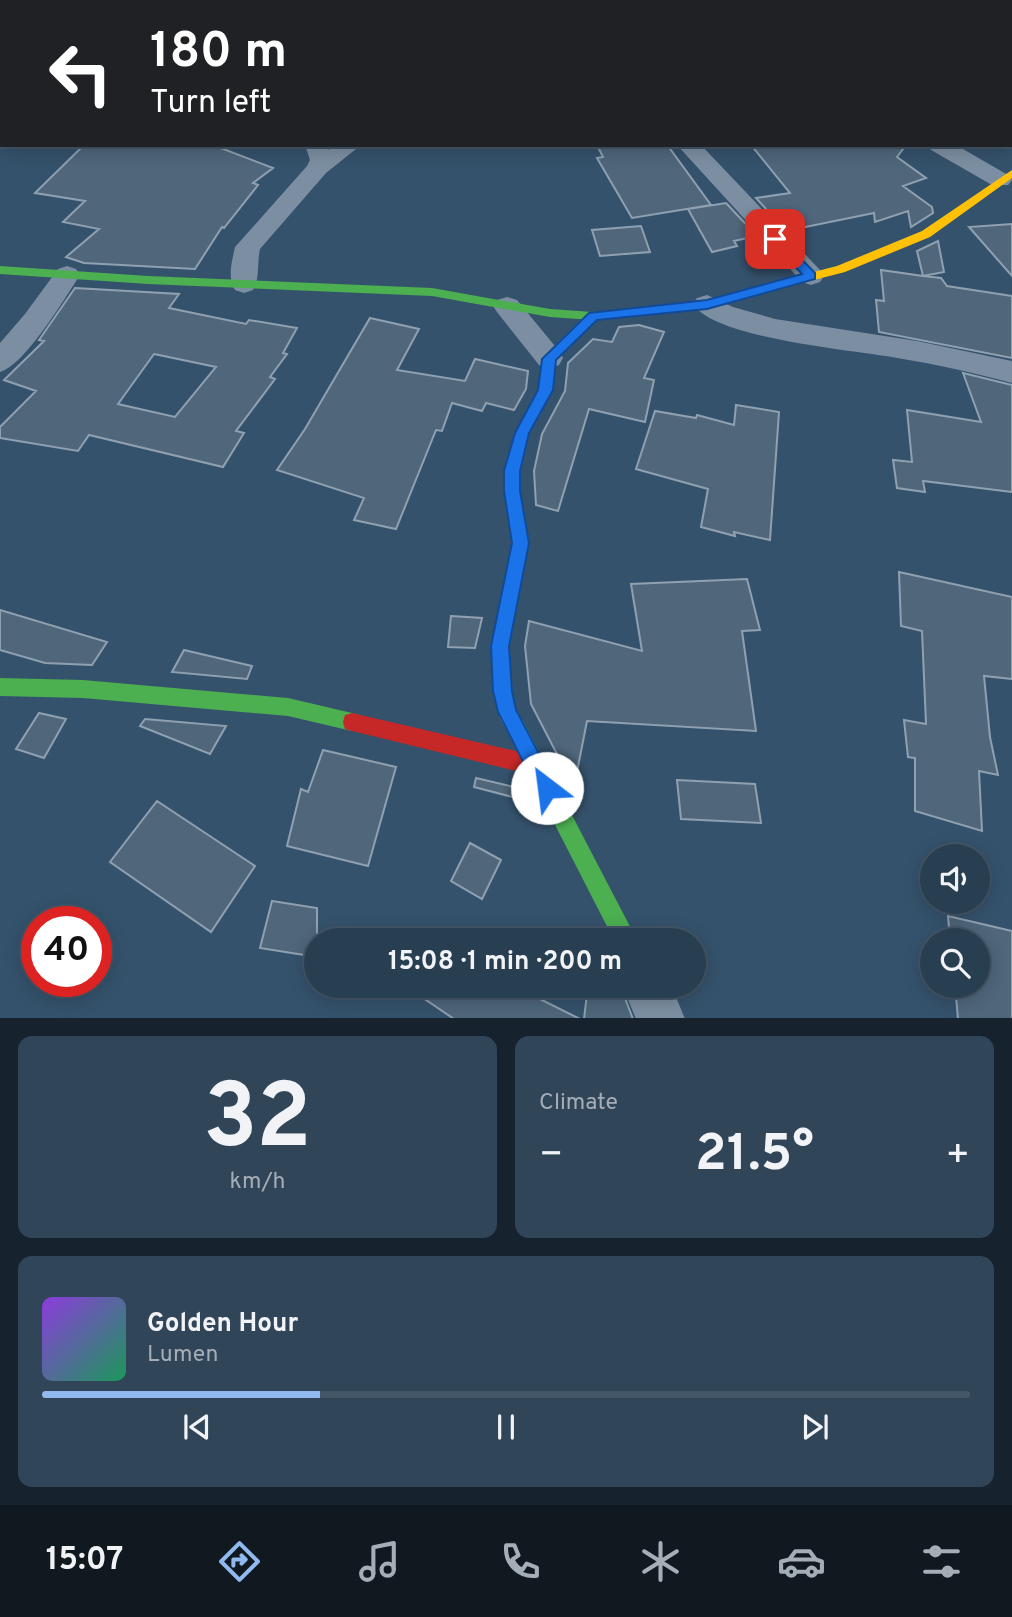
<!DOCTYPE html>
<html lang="en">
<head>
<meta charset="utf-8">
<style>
  :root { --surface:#283e51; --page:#304558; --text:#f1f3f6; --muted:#a5aeb7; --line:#445768; --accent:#90b9f0 }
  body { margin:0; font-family:Overpass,sans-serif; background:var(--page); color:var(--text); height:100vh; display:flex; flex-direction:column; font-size:26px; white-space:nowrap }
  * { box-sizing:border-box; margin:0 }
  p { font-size:23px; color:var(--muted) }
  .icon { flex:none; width:38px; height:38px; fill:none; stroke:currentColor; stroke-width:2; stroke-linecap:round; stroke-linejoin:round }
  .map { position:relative; height:1018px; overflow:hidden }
  .drawer { display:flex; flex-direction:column; gap:18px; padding:18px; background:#16222d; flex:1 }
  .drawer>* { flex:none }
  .hud { position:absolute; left:0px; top:0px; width:1013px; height:147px; box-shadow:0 4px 18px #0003,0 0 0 2px var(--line); background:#202124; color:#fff; overflow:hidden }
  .tools { position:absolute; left:920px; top:844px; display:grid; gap:14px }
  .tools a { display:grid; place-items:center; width:70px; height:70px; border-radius:50%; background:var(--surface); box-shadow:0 4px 18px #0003,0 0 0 2px var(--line); font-size:35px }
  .speed { position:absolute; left:21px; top:906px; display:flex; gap:14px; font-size:35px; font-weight:700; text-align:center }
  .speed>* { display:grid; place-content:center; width:91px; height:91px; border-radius:50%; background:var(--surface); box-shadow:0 4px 18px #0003,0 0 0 2px var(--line); line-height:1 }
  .speed .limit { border:10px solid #d22; background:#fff; color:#111 }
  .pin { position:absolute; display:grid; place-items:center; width:60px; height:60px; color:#fff; margin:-30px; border-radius:14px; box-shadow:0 4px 10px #0006 }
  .me { position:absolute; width:77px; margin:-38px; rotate:330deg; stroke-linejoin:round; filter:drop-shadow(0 0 5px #0008) }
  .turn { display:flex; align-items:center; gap:24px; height:147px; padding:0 35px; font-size:32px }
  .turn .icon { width:91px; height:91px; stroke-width:2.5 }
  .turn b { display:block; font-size:49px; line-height:60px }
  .big { font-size:52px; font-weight:700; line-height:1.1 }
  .drawer .card { flex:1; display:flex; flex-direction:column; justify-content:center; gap:10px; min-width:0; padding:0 24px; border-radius:14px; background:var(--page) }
  .drawer .dial { align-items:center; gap:0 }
  .dial b { font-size:91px; line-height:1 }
  .song { display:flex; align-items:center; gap:21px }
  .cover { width:84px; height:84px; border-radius:10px; background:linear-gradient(135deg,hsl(270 70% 55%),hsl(150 70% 35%)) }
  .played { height:7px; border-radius:4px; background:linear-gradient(90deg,var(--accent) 30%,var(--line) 30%) }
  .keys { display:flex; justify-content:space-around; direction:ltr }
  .heat { display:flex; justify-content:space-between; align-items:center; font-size:38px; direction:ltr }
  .drawer .tiles { flex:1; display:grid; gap:18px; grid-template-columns:1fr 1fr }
  .card:last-child { grid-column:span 2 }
  .trip { position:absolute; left:304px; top:928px; width:402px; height:70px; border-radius:35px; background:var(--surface); box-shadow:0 4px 18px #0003,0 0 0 2px var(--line); font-weight:700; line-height:70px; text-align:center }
  .dock { display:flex; height:112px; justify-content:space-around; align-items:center; background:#101920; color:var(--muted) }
  .dock .icon { width:49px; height:49px }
  .dock .on { color:var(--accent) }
  .dock b { font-size:32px; color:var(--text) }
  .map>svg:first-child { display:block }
  .building { fill:#4f667b; stroke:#8fa1b0; stroke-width:2; fill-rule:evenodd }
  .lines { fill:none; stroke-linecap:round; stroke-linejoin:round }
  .street { fill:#7c8fa2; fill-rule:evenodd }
  .fast { fill:#4caf50; fill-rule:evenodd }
  .slow { fill:#ffc107; fill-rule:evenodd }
  .jam { fill:#c62828; fill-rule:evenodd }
  .route { fill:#1a73e8; stroke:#114b97; stroke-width:2 }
</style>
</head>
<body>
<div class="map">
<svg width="1012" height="1019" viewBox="0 0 1012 1019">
  <rect width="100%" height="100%" fill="#35526c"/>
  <path class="building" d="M84,145H213L273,168L253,183L258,185L224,228L222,227L195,269L84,263L66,257L99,229L63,222L85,201L35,193Z
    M597,145L668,146L711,205L632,218L597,158L603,157Z
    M751,145H906L897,157L926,178L903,186L932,207L933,213L911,227L908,211L875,222L874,213L786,231L756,198L790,193Z
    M726,203L757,236L734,241L737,246L712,252L688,209Z
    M1012,224V276L969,227Z
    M641,226L650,252L600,256L592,230Z
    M938,241L944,272L923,276L941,278L947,286L1012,296V358L879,332L876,300L884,301L881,270L923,276L917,251Z
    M75,288L179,294L169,308L246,324L249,320L297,328L283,353L287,354L270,377L275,379L236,431L244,433L223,467L89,435L78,451L0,438V427L36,391L4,380L44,341L39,340ZM154,354L216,367L175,417L118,404Z
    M370,318L419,329L397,370L465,381L475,359L528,371L526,389L514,410L486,403L482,411L452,403L442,431L436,430L396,529L354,520L364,498L277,470L305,429Z
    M639,325L664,332L644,378L654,380L645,422L589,409L558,511L536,505L534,471L542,434L565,391L568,363L593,339L612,342L619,327Z
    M963,373L1012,385V492L923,481L925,492L897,488L893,460L912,462L907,410L981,422Z
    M736,405L779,412L770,540L734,532L735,536L701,527L708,489L636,469L655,411L696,418L697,415L734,425Z
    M899,572L1012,597V679L984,676L990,737L998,775L979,771L982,831L915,811V758L908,757L904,720L926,724L922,631L901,626Z
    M747,579L760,630L742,631L756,731L587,721L574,787L531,704L525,646L529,621L642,651L631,584Z
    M0,610L107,642L92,665L45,663L0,650Z
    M451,616L482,618L475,648L448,647Z
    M184,650L252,666L247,679L172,672Z
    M39,713L66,719L44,758L16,749Z
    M145,719L226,726L210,754L140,726Z
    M323,750L396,767L368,866L287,846L301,789L308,792Z
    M476,778L518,788L524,800L474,787Z
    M677,780L755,784L761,823L681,819Z
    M157,801L255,866L211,932L110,862Z
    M470,843L501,860L482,899L451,881Z
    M272,901L317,908V957L260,948Z
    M948,916L1012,931V1019H958L955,985H978V940H950Z
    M404,985H512L580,1019H454Z
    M588,985H620L633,1019H584Z"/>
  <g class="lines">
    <path class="street" d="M72,0H93L71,2Z
      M507,0H528L529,2H508Z
      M592,0H613L591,2Z
      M725,0H744L745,2H726Z
      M935,0H955L956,2H936Z
      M2,35V47L0,48V36Z
      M0,73H2V85H0Z
      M305,145H327L329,150L335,145H361L326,173L260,249C257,262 260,279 253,290L244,293L235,290C227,278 232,261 235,247L307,166L310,160Z
      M677,145H701L820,270L824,276L820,282L811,285L802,282Z
      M928,145H956L1008,175L1012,180L1008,185H992L931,150Z
      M67,266L76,269L80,275C65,298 25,365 0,372V343L25,314L58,269Z
      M707,295L733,307L775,319L917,341L1012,361V383C974,373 936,364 897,358C855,350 715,339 693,304L697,298Z
      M507,297L517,300L559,351L563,358L559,365L549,368L539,365L497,312L493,306L497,300Z
      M622,985H671L685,1019H636Z"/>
    <path class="fast" d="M0,266L148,276L432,288L550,309L593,312L706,300L720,296L726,300L725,303L707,308L593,320L550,317L432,296L148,284L0,274Z
      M0,678L83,680L288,698L352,713L359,715L361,722L359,729L352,731L288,716L83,698L0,696Z
      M516,719L523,721L637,940H614L509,735L507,728L509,721Z"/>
    <path class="slow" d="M1012,170V178L930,237L845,272L720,304L714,300L720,296L837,266L922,231Z
      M593,312L598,313V319L556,360L553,390L529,433L520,471V491L529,543L509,646L511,691L516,709L525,728L523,735L516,737L509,735L500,718L493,691L491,646L513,543L504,491V471L515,433L539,390L542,358L588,313Z"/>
    <path class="jam" d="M352,713L533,755L540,758L543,765L540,772L533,775L352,731L345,729L343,722L345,715Z"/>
  </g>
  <path class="route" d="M775,235L779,236L815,273V279L707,309L597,320L556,360L553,390L529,433L520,471V491L529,543L509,646L512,691L516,710L557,788L554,795L547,798L540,795L498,712L493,691L491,646L512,543L504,491V471L515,433L538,390L542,359L589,313L707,300L802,274L771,241L769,239Z"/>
</svg>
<div class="tools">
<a><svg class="icon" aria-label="sound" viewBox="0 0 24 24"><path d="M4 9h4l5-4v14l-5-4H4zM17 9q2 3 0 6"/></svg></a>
<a><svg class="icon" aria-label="search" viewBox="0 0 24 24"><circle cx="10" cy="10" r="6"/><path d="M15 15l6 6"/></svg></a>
</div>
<div class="speed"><div class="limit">40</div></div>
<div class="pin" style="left:775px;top:239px;background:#d93025"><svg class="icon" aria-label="arrive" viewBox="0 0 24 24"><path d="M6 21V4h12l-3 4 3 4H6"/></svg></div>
<svg class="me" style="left:547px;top:788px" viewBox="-20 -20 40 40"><circle r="19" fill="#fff"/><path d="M0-13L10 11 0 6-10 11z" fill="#1a73e8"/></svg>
<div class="trip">15:08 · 1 min · 200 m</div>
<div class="hud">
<div class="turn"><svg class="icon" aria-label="left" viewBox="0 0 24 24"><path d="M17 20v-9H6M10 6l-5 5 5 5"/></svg><div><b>180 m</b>Turn left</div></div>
</div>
</div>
<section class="drawer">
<div class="tiles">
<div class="card dial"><b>32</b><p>km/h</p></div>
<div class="card"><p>Climate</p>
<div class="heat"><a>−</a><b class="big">21.5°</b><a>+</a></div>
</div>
<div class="card">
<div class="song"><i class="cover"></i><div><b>Golden Hour</b><p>Lumen</p></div></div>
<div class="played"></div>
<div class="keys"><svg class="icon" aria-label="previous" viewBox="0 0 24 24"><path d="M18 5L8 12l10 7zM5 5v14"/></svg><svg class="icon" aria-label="pause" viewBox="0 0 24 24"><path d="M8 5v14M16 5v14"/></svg><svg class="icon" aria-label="next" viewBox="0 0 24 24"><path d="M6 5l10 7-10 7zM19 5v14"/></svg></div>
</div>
</div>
</section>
<nav class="dock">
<b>15:07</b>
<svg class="icon on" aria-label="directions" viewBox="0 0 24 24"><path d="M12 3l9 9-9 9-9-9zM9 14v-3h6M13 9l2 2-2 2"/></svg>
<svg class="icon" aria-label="music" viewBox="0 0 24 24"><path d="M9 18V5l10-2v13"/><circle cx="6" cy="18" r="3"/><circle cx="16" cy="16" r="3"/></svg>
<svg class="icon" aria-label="phone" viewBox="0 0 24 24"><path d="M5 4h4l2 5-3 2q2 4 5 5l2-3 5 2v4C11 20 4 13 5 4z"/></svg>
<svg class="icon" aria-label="climate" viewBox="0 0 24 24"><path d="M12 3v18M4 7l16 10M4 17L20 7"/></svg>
<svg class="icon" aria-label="car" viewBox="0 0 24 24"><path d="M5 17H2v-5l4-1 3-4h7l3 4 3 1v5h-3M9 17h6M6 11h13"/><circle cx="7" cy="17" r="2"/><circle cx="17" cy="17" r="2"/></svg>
<svg class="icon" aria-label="filters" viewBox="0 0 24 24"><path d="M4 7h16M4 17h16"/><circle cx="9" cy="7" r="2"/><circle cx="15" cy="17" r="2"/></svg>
</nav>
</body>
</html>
